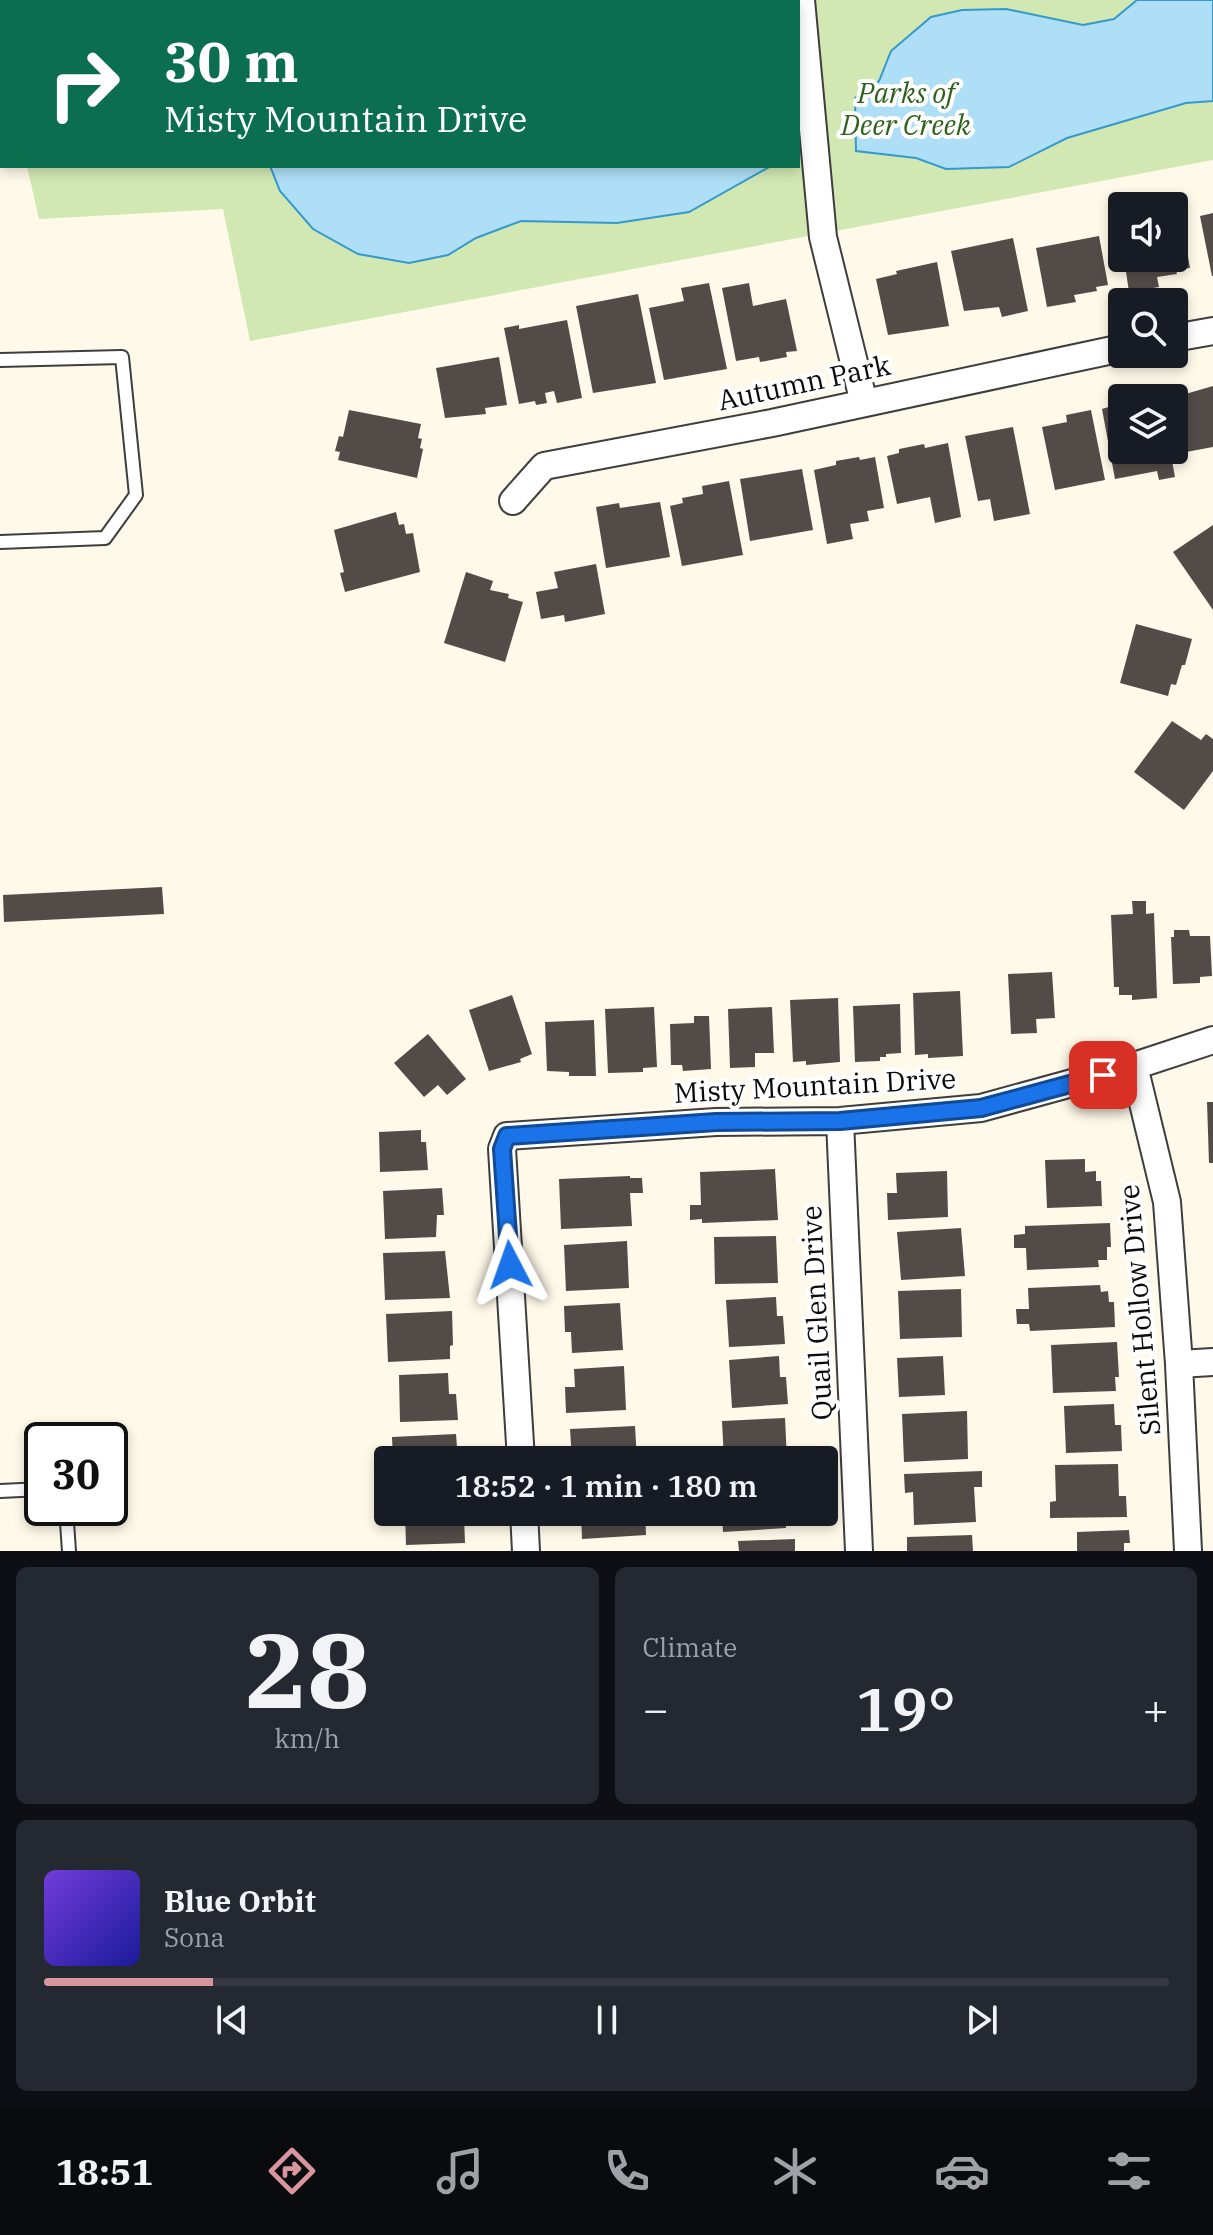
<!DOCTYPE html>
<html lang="en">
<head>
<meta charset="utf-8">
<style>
  :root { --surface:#171b24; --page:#242831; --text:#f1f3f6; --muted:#9ea1a6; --line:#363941; --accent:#d8959e }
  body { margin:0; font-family:"IBM Plex Serif",serif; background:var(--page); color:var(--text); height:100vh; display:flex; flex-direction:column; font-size:30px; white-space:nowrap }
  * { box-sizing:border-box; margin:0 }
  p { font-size:26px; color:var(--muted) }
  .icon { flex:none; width:44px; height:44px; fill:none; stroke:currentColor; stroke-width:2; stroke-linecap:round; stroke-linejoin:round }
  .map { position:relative; height:1551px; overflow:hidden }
  .panel { display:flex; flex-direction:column; gap:16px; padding:16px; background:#0d0f14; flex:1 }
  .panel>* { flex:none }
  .hud { position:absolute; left:0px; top:0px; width:800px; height:168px; box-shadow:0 4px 12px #0003; background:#0b6e4f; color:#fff; overflow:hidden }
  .tools { position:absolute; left:1108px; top:192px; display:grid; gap:16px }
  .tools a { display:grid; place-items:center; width:80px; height:80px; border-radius:8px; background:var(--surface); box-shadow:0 4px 12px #0003; font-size:40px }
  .speed { position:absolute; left:24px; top:1422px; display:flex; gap:16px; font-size:40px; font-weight:700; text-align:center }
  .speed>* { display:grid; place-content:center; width:104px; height:104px; border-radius:50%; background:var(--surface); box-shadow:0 4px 12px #0003; line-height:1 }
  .speed .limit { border:4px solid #111; border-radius:12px; background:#fff; color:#111 }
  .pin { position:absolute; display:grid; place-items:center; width:68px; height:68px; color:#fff; margin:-34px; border-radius:16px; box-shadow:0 4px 12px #0006 }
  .me { position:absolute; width:88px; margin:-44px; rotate:356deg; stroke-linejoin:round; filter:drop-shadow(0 0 6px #0008) }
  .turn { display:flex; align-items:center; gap:28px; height:168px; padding:0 32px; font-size:36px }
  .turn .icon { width:104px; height:104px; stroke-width:2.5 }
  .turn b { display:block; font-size:56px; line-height:68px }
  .big { font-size:60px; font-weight:600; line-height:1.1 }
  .panel .card { flex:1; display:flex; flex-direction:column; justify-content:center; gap:12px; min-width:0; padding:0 28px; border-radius:12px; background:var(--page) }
  .panel .dial { align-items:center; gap:0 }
  .dial b { font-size:104px; line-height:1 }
  .song { display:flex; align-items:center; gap:24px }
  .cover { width:96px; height:96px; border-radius:12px; background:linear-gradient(135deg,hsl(260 70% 55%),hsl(240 70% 35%)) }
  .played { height:8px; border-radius:4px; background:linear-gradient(90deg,var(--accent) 15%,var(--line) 15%) }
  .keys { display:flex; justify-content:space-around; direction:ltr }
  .heat { display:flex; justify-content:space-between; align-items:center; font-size:44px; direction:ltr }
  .panel .tiles { flex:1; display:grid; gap:16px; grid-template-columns:1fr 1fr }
  .card:last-child { grid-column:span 2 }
  .trip { position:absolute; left:374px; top:1446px; width:464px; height:80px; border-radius:8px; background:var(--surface); box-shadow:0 4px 12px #0003; font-weight:600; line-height:80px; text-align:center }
  .tabs { display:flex; height:128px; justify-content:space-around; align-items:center; background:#090b0e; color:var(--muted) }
  .tabs .icon { width:56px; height:56px }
  .tabs .on { color:var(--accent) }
  .tabs b { font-size:36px; color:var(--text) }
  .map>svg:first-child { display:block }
  .green { fill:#d2e8b3 }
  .water { fill:#aedff6; stroke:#3599cd; stroke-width:2 }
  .building { fill:#534b47 }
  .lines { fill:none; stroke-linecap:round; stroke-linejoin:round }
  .service-casing { stroke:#3e3e3e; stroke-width:16 }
  .minor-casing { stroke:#3e3e3e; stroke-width:30 }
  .path { stroke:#2d2d2d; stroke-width:5; stroke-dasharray:8 4; stroke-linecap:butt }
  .service { stroke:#fff; stroke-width:12 }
  .minor { stroke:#fff; stroke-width:26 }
  .route-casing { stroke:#114b97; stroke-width:20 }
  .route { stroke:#1a73e8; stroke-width:14 }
  .labels { text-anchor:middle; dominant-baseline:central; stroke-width:8; stroke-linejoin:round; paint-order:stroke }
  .park-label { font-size:28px; font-style:italic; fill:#2e621c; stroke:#fff }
  .street-label { font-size:28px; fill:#0b0b0b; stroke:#fff }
</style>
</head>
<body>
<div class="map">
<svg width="1213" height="1551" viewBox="0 0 1213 1551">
  <rect width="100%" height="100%" fill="#fff9e9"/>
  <path class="green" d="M0,0H1213V160L250,341L223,209L39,219L27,166H798V2H2V47Z"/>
  <path class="water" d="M1137,0H1213V101L1186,103L1067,138L1009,167L946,169L916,158L856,151L855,98L879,81L891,51L931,17L962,10L1006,9L1083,25L1114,19Z
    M270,166H771L689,212L617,223L521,221L476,238L448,255L409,263L358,254L313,229L280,191Z"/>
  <path class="building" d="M1180,210L1190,268L1176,270L1177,274L1157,277L1159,287L1129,292L1124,258H1174V211Z
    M1213,213V276H1212L1200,216Z
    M1099,236L1108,285L1096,287L1097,291L1074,295L1076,302L1047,307L1036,248Z
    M1013,238L1028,311L1002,317L999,307L964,311L951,251Z
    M937,262L949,326L888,335L876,279L897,274L896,271Z
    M709,283L727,369L664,380L649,308L684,301L681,288Z
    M749,283L753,306L786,299L797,351L786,352L787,357L760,362L759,357L736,361L722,288Z
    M638,294L656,383L593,393L576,306Z
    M567,320L582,398L557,403L554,391L545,393L547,403L536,405L535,401L519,404L504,328L519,325V329Z
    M499,357L507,405L485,408L486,414L445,418L436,368Z
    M1213,386V447L1186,452L1175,397Z
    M1122,403V450H1170L1175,477L1159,480L1157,471L1115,479L1102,409Z
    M349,410L421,424L418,438L422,439L420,448L423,449L417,478L338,460L340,452L335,451L339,436L343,437Z
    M1091,410L1105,480L1055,490L1042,427L1067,422L1066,415Z
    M1013,427L1030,514L994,521L990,499L978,501L965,436Z
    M948,443L961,517L935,523L930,497L897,504L887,456L899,453V449L924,444L925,448Z
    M859,457L860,460L875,457L884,508L867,511L869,521L850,524L853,539L827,544L814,470L836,465V461Z
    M802,469L813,530L750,541L740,479Z
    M729,481L743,555L682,566L670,506L683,503L682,498L703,494L702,486Z
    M660,502L670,557L606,568L596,507L619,503L620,508Z
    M396,512L399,525L404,524L406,534L413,533L420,572L345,592L340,573L344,572L334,530Z
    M1213,525V610L1173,552Z
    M596,564L605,614L565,622L564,615L541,619L536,592L558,588L554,572Z
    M466,572L493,581L490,590L509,594L508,598L523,602L505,662L444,643Z
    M1136,624L1192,639L1185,665H1182L1176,685L1171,684L1168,696L1120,683Z
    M1172,721L1201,740L1206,734L1213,739V771L1184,810L1134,772Z
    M162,887L164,914L4,922L3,895Z
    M1132,901H1146V914L1154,913L1157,998L1132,1000V995H1119V987H1114L1111,915L1133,914Z
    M1174,930H1189L1190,936H1210L1212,976L1200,977V983L1173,984L1171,937H1174Z
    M1052,972L1055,1018L1036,1019L1037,1033L1011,1034L1008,974Z
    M960,991L963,1056L928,1058V1054L915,1055L913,993Z
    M512,995L532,1054L520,1059L521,1062L489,1071L469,1010Z
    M838,998L840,1062L806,1065V1061L793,1062L790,1000Z
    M900,1004L901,1053L886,1054V1057H880V1061L855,1062L853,1006Z
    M654,1007L657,1067L643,1068V1072L608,1073L605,1009Z
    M772,1007L774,1053H755V1067L730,1068L728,1009Z
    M694,1016H709L711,1069L683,1071L682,1065H671L670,1024L694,1023Z
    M594,1020L596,1076H569V1072L547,1071L545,1022Z
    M428,1034L466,1079L447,1095L438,1085L424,1097L394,1063Z
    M1207,1102H1213V1163H1209Z
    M421,1130V1142H426L428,1170L380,1172L379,1132Z
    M1085,1159V1172L1096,1171V1181H1101L1102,1206L1047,1208L1045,1160Z
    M775,1169L778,1220L702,1223V1219L690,1220V1205H701L700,1172Z
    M947,1171L948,1217L888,1220L887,1193H897L896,1173Z
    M630,1176V1178H642L643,1193H630L632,1226L561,1229L559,1179Z
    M442,1188L444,1215H437L436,1237L385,1239L383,1191Z
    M1110,1223L1111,1247H1107V1260H1098L1099,1267L1027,1270L1026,1248H1014V1235L1025,1234V1226Z
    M961,1228L965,1276L901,1280L897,1232Z
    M776,1236L778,1283L715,1284L714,1237Z
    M627,1241L629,1288L566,1291L564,1245Z
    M445,1251L450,1298L385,1300L383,1253Z
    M1100,1285L1101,1292L1108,1291L1109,1302H1114L1115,1327L1030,1331L1029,1324H1017L1016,1309H1029L1028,1288Z
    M961,1289L962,1337L900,1339L898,1291Z
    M776,1297L777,1316H783L785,1344L729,1347L726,1300Z
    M620,1303L623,1350L572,1353L571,1332H565L564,1306Z
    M452,1311L453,1345L450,1346V1359L388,1362L386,1314Z
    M1117,1342L1119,1377H1115L1116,1391L1053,1393L1051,1345Z
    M779,1356L780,1377H786L788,1404L732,1408L729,1360Z
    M943,1356L945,1395L899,1397L897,1358Z
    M624,1366L626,1410L566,1413L565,1387H575L574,1369Z
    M448,1373L449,1394H456L458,1420L400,1422L399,1375Z
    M1114,1404L1115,1425H1121L1122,1451L1066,1453L1064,1406Z
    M967,1411L968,1459L904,1462L902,1414Z
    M785,1418L787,1460H724L722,1421Z
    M635,1426L637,1460H572L570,1429Z
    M456,1434L458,1460H393L392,1437Z
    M1118,1464L1119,1496H1126L1127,1517L1050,1518V1502L1056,1501L1055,1465Z
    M982,1471V1487H974L976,1522L914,1525L913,1492L905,1493L904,1474Z
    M405,1512H459V1516H464L465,1543L406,1545Z
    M581,1512H645L646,1535L582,1539Z
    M722,1512H785L786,1528L723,1532Z
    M1129,1530L1130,1543H1124V1551H1077V1532Z
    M972,1535L973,1551H907V1537Z
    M795,1539V1551H739L738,1541Z"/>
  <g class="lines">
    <defs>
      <path id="service" d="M0,360L122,357L136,495L105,538L0,542
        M0,1491L42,1489
        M66,1508L69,1551"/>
      <path id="minor" d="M801,0L823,237L864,403
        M1174,338L1213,331
        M513,501L544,466L772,423L1122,348
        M1134,1066L1167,1202L1179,1364L1188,1551
        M840,1121L859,1551
        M1179,1364L1213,1362
        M521,1460L502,1149L507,1136L716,1122L840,1121L981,1108L1134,1066L1213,1040
        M524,1512L526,1551"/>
    </defs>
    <use href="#service" class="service-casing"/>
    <use href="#minor" class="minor-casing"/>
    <path class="path" d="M310,0L313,2
      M660,0H681
      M550,2L553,0"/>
    <use href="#service" class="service"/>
    <use href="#minor" class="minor"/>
  </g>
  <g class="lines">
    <defs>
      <path id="route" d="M510,1265L502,1149L507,1136L716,1122L840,1121L981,1108L1103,1075"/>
    </defs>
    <use href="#route" class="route-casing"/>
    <use href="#route" class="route"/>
  </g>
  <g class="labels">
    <g class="park-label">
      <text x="906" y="92">Parks of<tspan x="906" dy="32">Deer Creek</tspan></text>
    </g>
    <g class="street-label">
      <text transform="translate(804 382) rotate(-12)">Autumn Park</text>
      <text transform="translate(815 1085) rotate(-3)">Misty Mountain Drive</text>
      <text transform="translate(1139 1310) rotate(-95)">Silent Hollow Drive</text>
      <text transform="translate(816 1313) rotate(-93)">Quail Glen Drive</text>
    </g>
  </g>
</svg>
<div class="tools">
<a><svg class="icon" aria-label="sound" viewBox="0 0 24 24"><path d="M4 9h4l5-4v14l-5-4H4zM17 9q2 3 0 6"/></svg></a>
<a><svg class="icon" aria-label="search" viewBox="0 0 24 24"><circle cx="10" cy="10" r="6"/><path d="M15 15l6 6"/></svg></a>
<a><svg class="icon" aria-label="layers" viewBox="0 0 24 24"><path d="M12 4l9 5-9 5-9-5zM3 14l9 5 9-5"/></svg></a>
</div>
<div class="speed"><div class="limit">30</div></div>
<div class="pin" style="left:1103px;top:1075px;background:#d93025"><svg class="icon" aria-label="arrive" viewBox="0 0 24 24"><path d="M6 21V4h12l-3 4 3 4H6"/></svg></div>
<svg class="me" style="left:510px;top:1265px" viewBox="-20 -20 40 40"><path d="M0-17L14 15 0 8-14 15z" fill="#1a73e8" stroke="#fff" stroke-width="4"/></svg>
<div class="trip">18:52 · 1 min · 180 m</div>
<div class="hud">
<div class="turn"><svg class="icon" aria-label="right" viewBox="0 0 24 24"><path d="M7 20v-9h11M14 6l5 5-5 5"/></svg><div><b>30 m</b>Misty Mountain Drive</div></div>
</div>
</div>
<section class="panel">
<div class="tiles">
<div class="card dial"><b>28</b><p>km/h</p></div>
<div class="card"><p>Climate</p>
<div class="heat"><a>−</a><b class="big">19°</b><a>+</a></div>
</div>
<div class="card">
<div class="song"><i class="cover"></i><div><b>Blue Orbit</b><p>Sona</p></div></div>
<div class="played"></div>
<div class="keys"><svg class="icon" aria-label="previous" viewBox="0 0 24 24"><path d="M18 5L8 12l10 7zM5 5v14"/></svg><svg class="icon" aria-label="pause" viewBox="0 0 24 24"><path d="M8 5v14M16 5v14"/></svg><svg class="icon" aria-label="next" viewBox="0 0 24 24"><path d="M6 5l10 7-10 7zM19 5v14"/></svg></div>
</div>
</div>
</section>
<nav class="tabs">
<b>18:51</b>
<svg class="icon on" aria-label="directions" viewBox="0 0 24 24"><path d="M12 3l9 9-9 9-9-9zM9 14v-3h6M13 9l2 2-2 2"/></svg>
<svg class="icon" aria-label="music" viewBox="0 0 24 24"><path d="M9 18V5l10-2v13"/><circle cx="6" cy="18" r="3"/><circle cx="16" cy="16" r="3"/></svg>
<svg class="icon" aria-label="phone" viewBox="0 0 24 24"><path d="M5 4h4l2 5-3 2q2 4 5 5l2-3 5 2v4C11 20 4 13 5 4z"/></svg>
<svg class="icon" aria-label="climate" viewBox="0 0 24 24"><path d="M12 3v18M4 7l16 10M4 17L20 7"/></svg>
<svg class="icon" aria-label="car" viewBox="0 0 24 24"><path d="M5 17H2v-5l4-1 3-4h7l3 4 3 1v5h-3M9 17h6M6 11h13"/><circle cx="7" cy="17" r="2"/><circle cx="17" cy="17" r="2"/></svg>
<svg class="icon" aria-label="filters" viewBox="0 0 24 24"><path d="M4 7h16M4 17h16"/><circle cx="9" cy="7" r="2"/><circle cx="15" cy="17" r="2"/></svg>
</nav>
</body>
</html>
